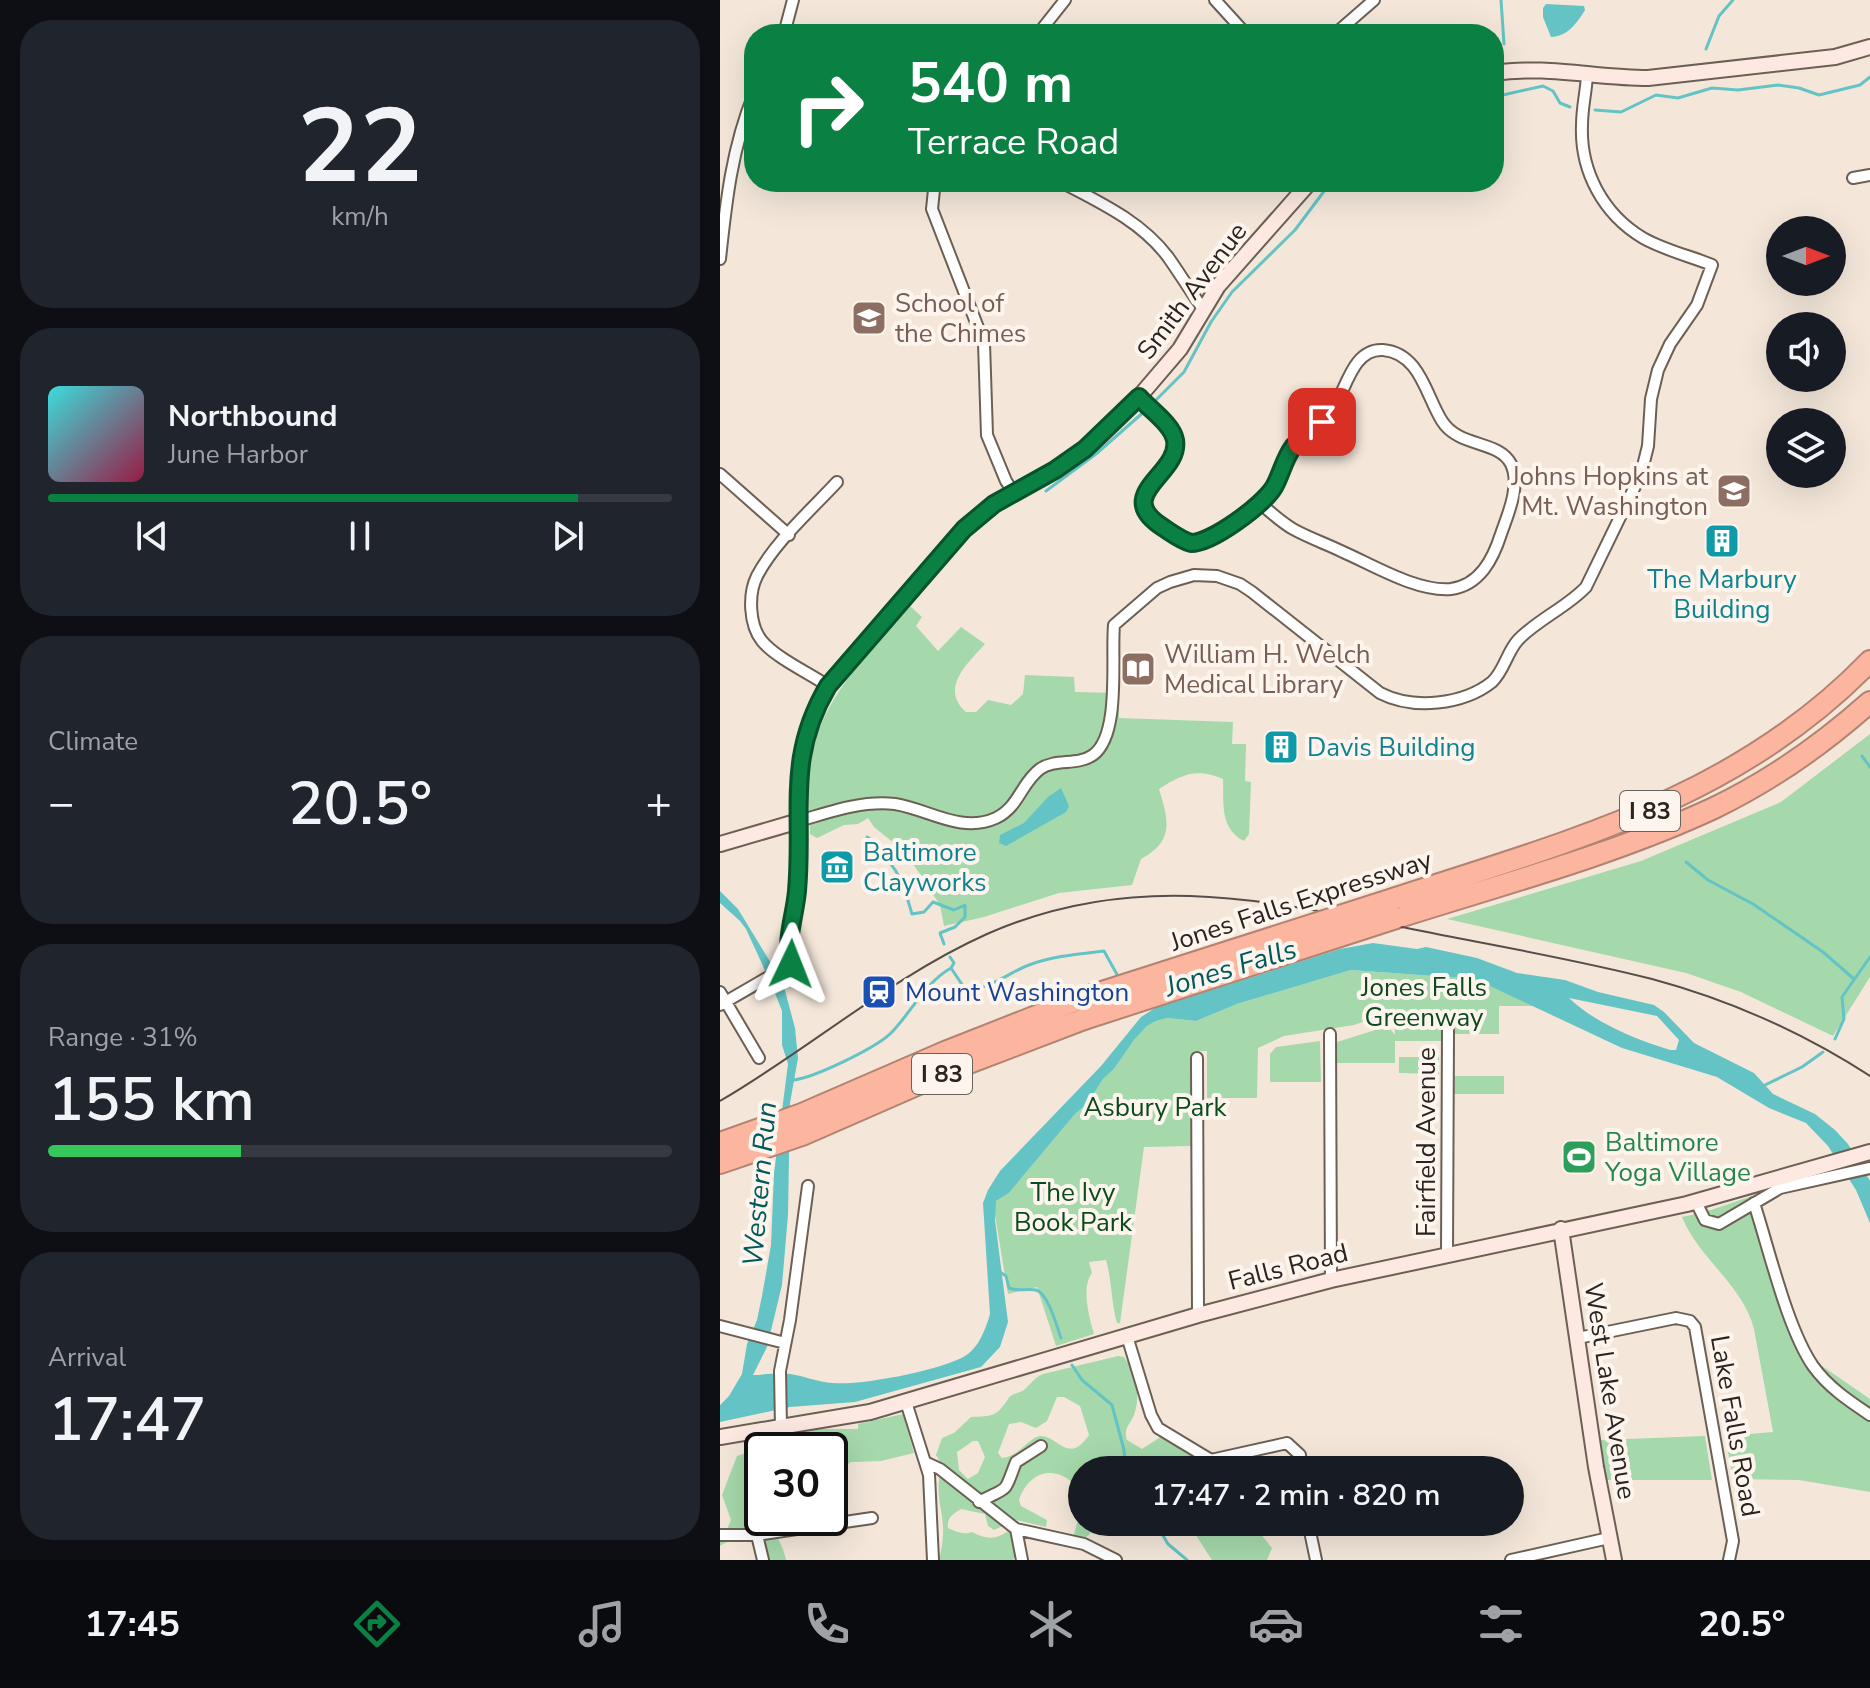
<!DOCTYPE html>
<html lang="en">
<head>
<meta charset="utf-8">
<style>
  :root { --surface:#171b24; --page:#20242c; --text:#f1f3f6; --muted:#9ea1a6; --line:#363941; --accent:#0b8043 }
  body { margin:0; font-family:"Nunito Sans",sans-serif; background:var(--page); color:var(--text); height:100vh; display:flex; flex-direction:column; font-size:30px; white-space:nowrap }
  * { box-sizing:border-box; margin:0 }
  p { font-size:26px; color:var(--muted) }
  .icon { flex:none; width:44px; height:44px; fill:none; stroke:currentColor; stroke-width:2; stroke-linecap:round; stroke-linejoin:round }
  .map { position:relative; flex:1; overflow:hidden }
  .sheet { display:flex; flex-direction:column; gap:20px; padding:20px; background:#0d0f14; width:720px }
  .sheet>* { flex:none }
  .hud { position:absolute; left:24px; top:24px; width:760px; height:168px; border-radius:32px; box-shadow:0 8px 32px #0002; background:#0b8043; color:#fff; overflow:hidden }
  .needle { width:52px; rotate:90deg }
  .controls { position:absolute; left:1046px; top:216px; display:grid; gap:16px }
  .controls a { display:grid; place-items:center; width:80px; height:80px; border-radius:50%; background:var(--surface); box-shadow:0 8px 32px #0002; font-size:40px }
  .speed { position:absolute; left:24px; top:1432px; display:flex; gap:16px; font-size:40px; font-weight:700; text-align:center }
  .speed>* { display:grid; place-content:center; width:104px; height:104px; border-radius:50%; background:var(--surface); box-shadow:0 8px 32px #0002; line-height:1 }
  .speed .limit { border:4px solid #111; border-radius:12px; background:#fff; color:#111 }
  .pin { position:absolute; display:grid; place-items:center; width:68px; height:68px; color:#fff; margin:-34px; border-radius:16px; box-shadow:0 4px 12px #0006 }
  .me { position:absolute; width:88px; margin:-44px; rotate:2deg; stroke-linejoin:round; filter:drop-shadow(0 0 6px #0008) }
  .turn { display:flex; align-items:center; gap:28px; height:168px; padding:0 32px; font-size:36px }
  .turn .icon { width:104px; height:104px; stroke-width:2.5 }
  .turn b { display:block; font-size:56px; line-height:68px }
  .big { font-size:60px; font-weight:600; line-height:1.1 }
  .sheet .tile { flex:1; display:flex; flex-direction:column; justify-content:center; gap:12px; min-width:0; padding:0 28px; border-radius:32px; background:var(--page) }
  .sheet .dial { align-items:center; gap:0 }
  .dial b { font-size:104px; line-height:1 }
  .song { display:flex; align-items:center; gap:24px }
  .cover { width:96px; height:96px; border-radius:12px; background:linear-gradient(135deg,hsl(180 70% 55%),hsl(340 70% 35%)) }
  .played { height:8px; border-radius:4px; background:linear-gradient(90deg,var(--accent) 85%,var(--line) 85%) }
  .keys { display:flex; justify-content:space-around; direction:ltr }
  .heat { display:flex; justify-content:space-between; align-items:center; font-size:44px; direction:ltr }
  .charge { height:12px; border-radius:6px; background:linear-gradient(90deg,#34c759 31%,var(--line) 0) }
  .trip { position:absolute; left:348px; top:1456px; width:456px; height:80px; border-radius:40px; background:var(--surface); box-shadow:0 8px 32px #0002; font-weight:600; line-height:80px; text-align:center }
  .dock { display:flex; height:128px; justify-content:space-around; align-items:center; background:#090b0e; color:var(--muted) }
  .dock .icon { width:56px; height:56px }
  .dock .current { color:var(--accent) }
  .dock b { font-size:36px; color:var(--text) }
  main { display:flex; flex:1; min-height:0 }
  .map>svg:first-child { display:block }
  .green { fill:#a5d9ab; fill-rule:evenodd }
  .water { fill:#64c3c5; fill-rule:evenodd }
  .lines { fill:none; stroke-linecap:round; stroke-linejoin:round }
  .stream { stroke:#64c3c5; stroke-width:3 }
  .street-casing { stroke:#6c6055; stroke-width:14 }
  .secondary-casing { stroke:#6c6055; stroke-width:18 }
  .highway-casing { stroke:#b28372; stroke-width:24 }
  .street { stroke:#fff; stroke-width:10 }
  .secondary { stroke:#fee9e2; stroke-width:14 }
  .highway { stroke:#fcb69f; stroke-width:20 }
  .tram { stroke:#564f49; stroke-width:2 }
  .highway-bridge-casing { stroke:#b28372; stroke-width:24; stroke-linecap:butt }
  .highway-bridge { stroke:#fcb69f; stroke-width:20 }
  .route-casing { stroke:#07532c; stroke-width:20 }
  .route { stroke:#0b8043; stroke-width:14 }
  .labels { text-anchor:middle; dominant-baseline:central; stroke-width:8; stroke-linejoin:round; paint-order:stroke }
  .shield { fill:#fdf5ed; stroke:#69635d; stroke-width:2 }
  .shield-label { font-size:24px; font-weight:bold; fill:#29241f }
  .street-label { font-size:26px; fill:#29241f; stroke:#fdf5ed }
  .education-label { font-size:26px; fill:#785e54; stroke:#fdf5ed; text-anchor:start }
  .culture-label { font-size:26px; fill:#0d838f; stroke:#fdf5ed; text-anchor:start }
  .park-label { font-size:26px; fill:#0b4a1d; stroke:#fdf5ed }
  .transit-label { font-size:26px; fill:#164399; stroke:#fdf5ed; text-anchor:start }
  .leisure-label { font-size:26px; fill:#27864d; stroke:#fdf5ed; text-anchor:start }
  .water-label { font-size:28px; font-style:italic; fill:#005a5c; stroke:#fdf5ed }
</style>
</head>
<body>
<main>
<section class="sheet">
<div class="tile dial"><b>22</b><p>km/h</p></div>
<div class="tile">
<div class="song"><i class="cover"></i><div><b>Northbound</b><p>June Harbor</p></div></div>
<div class="played"></div>
<div class="keys"><svg class="icon" aria-label="previous" viewBox="0 0 24 24"><path d="M18 5L8 12l10 7zM5 5v14"/></svg><svg class="icon" aria-label="pause" viewBox="0 0 24 24"><path d="M8 5v14M16 5v14"/></svg><svg class="icon" aria-label="next" viewBox="0 0 24 24"><path d="M6 5l10 7-10 7zM19 5v14"/></svg></div>
</div>
<div class="tile"><p>Climate</p>
<div class="heat"><a>−</a><b class="big">20.5°</b><a>+</a></div>
</div>
<div class="tile"><p>Range · 31%</p><b class="big">155 km</b><div class="charge"></div></div>
<div class="tile"><p>Arrival</p><b class="big">17:47</b></div>
</section>
<div class="map">
<svg width="1150" height="1560" viewBox="0 0 1150 1560">
  <rect width="100%" height="100%" fill="#f4e7da"/>
  <path class="green" d="M190,606L202,617L196,626L218,651L241,627L265,644C248,663 219,688 246,712H256L268,700L291,705L303,694L305,675L354,677L355,692L399,693V718L513,722L512,744H526L525,781L531,782L529,834L524,841C499,828 504,802 503,779C476,768 463,774 439,789C449,821 454,841 421,859L412,885L339,893L264,917L224,926L220,905L186,853L154,827L148,818L138,824L124,825L97,838L90,834C90,812 87,788 90,766C98,700 148,655 190,606Z
    M1150,734V977L1113,1036L1021,992L966,973L727,919L921,861L1061,802Z
    M631,970L755,979L815,1006H779V1034H734L730,1024L724,1022L723,1041H675V1063H616L617,1042L668,1026L675,1035L674,1011L634,1025L564,1036L538,1048L537,1098H487V1051H474L473,1146L424,1147L400,1323H397C391,1302 392,1281 386,1260L369,1262L372,1273C361,1287 369,1317 374,1334L336,1346L317,1287L288,1294L274,1209L276,1201L289,1193L355,1114L367,1104L383,1079L394,1069L414,1040L427,1026L436,1021L447,1018L476,1021L517,1004Z
    M600,1041L601,1082H550V1054L556,1047Z
    M679,1057H719V1074L679,1073Z
    M734,1076H784V1094H734Z
    M1035,1195L1070,1305L1092,1359L1150,1399V1492L1079,1480L1013,1479L1005,1436L1053,1432L1034,1329C1023,1285 979,1259 962,1217L985,1212Z
    M398,1356L404,1357C416,1373 421,1396 414,1415C410,1425 403,1428 407,1440L422,1449L442,1436C461,1446 481,1457 496,1470H362V1522H377L369,1535L359,1542L353,1538L359,1516L356,1486C335,1463 308,1472 299,1500L301,1506L327,1520L326,1527L296,1520L274,1530L268,1526L265,1514L241,1509C233,1514 227,1517 228,1528C237,1532 243,1535 252,1532C267,1540 277,1540 291,1529L299,1551L293,1560H219C221,1551 223,1542 223,1533C224,1511 214,1494 221,1472L225,1470L216,1455L222,1438L234,1433L251,1417C273,1416 276,1417 288,1399C292,1393 298,1394 304,1390C311,1384 314,1378 323,1374ZM337,1397H344L360,1406L369,1435C348,1466 338,1435 320,1436C309,1437 299,1457 282,1458L278,1453L289,1424L301,1422L316,1428L327,1421ZM253,1441H258L265,1457L258,1473L248,1479L239,1470L237,1452Z
    M183,1414L194,1453L161,1461L131,1462L120,1470L110,1473V1450H42V1518H50C54,1534 63,1544 66,1560H47L45,1543L40,1532L28,1529L0,1546V1535L6,1532L11,1520L2,1495L17,1456L95,1429H138V1424Z
    M985,1436L992,1480H887L880,1440Z
    M463,1522H541L540,1533L552,1548L547,1560H492C482,1546 477,1533 463,1522Z"/>
  <path class="water" d="M826,4L864,6L865,10C857,23 847,37 831,37L823,17V8Z
    M341,788L349,806L346,812L286,846L279,843L280,835L304,823L328,797Z
    M0,891L18,909L63,983L75,1028L78,1058L70,1103L68,1215L62,1285L47,1347L33,1375C45,1375 59,1372 70,1374C84,1376 98,1382 113,1383C140,1386 222,1370 245,1356C259,1348 266,1328 270,1314L263,1203L268,1190L280,1171L381,1066L421,1017L435,1008L620,949L653,943L697,949L706,947L757,958L797,973L845,980L878,992L934,1005L944,1012L974,1043L1034,1073L1053,1094L1095,1114L1115,1130L1128,1144L1150,1181V1223L1136,1190L1108,1146L1086,1123L1049,1108L997,1077L902,1048L755,979L631,970L517,1004L476,1021L447,1018L436,1021L427,1026L414,1040L394,1069L383,1079L367,1104L355,1114L289,1193L276,1201L275,1220L288,1322L280,1347L261,1367L135,1402L70,1407L0,1422V1405L9,1396L22,1374L27,1344L37,1320L42,1296L51,1245L54,1173L68,1064L62,1045V1011L53,988L26,929L20,921L0,903ZM849,998L937,1016L959,1040L956,1050H950C915,1039 875,1023 849,998Z"/>
  <g class="lines">
    <path class="stream" d="M781,0L784,44
      M986,49L999,16L1013,0
      M774,97L823,86L833,91L840,103L850,107
      M875,110L901,112L936,95L958,98L992,88L1018,90L1058,85L1079,88L1099,95L1140,85L1150,77
      M431,405L464,372L491,322L512,292L575,230L611,182
      M326,491L376,454L426,410
      M1142,756L1150,767
      M147,837L155,842L154,845L159,850L157,857L159,854C180,867 185,891 192,914L204,912L213,902L234,910L245,905V917L235,927L220,933L224,944
      M966,862L988,880L1033,904L1103,952L1134,979
      M231,968L245,989C269,991 287,973 309,965C333,956 359,954 384,951L399,978
      M1115,1039L1124,1019L1122,997L1150,957
      M73,1080C94,1078 158,1047 172,1032C192,1011 206,982 231,968L234,963L230,957
      M1043,1086L1082,1067L1103,1052
      M280,1272L286,1276L289,1288C300,1292 306,1288 316,1290C328,1293 337,1327 341,1338
      M352,1365L362,1380L392,1405L404,1450L406,1470
      M435,1522L448,1544L467,1560"/>
    <defs>
      <path id="street" d="M495,0L526,34
        M64,34L73,0
        M318,34L345,0
        M615,34L654,0
        M1133,178L1150,175
        M219,182L214,190L212,209L264,343L267,435L286,481L294,493
        M341,182C379,202 421,221 448,257C460,274 471,292 483,309
        M0,259C6,202 12,147 34,94
        M419,397C429,408 452,424 455,439C460,470 395,497 439,525C449,531 459,540 471,543C492,543 543,505 554,486C561,474 564,459 572,448C583,434 601,426 612,411C626,391 632,348 663,350C700,353 706,396 722,421C739,448 779,440 791,464C801,485 788,514 781,534C773,559 760,585 731,589C697,592 653,565 623,552C607,544 589,538 573,529C561,522 550,512 540,503
        M0,474L69,535
        M108,686C89,673 56,658 42,641C29,625 28,594 37,576C54,543 91,510 117,482
        M0,992L39,1058
        M0,1005L71,964L69,949L77,893L79,821C109,812 143,800 175,804C208,809 241,834 276,818C299,807 301,783 320,769C336,758 357,766 373,755C401,735 391,657 394,625L437,588L450,582L474,575L497,576L520,584L532,592L660,693C693,710 743,705 772,682C784,671 787,652 798,640C818,619 846,608 866,587L921,474L928,446L931,399L938,370L950,344L977,305L992,265C970,256 944,250 923,238C883,214 860,171 862,125C862,108 866,92 867,76
        M610,1034L611,1280
        M477,1058L478,1315
        M976,1202L985,1220L999,1224L1060,1188L1150,1168
        M1034,1203C1049,1249 1067,1328 1093,1366C1108,1387 1129,1401 1150,1415
        M727,1254L728,1030
        M0,1326L65,1343
        M407,1336L431,1415L438,1428L491,1460L567,1443L580,1455L582,1470
        M858,1338L956,1318L970,1321L975,1327L1013,1541L1009,1560
        M186,1402L209,1475L213,1560
        M61,1428L60,1371L70,1320L88,1186
        M205,1462L220,1469L296,1529L364,1544L396,1560
        M259,1502C291,1485 283,1495 296,1462L321,1446
        M588,1522L596,1560
        M296,1529L302,1560
        M0,1535H37L152,1518
        M37,1535L43,1560
        M791,1560L889,1538"/>
      <path id="secondary" d="M774,73C825,65 877,78 928,78L1115,57L1150,47
        M0,844L79,821C78,768 80,732 108,686L244,529L274,504L335,470L365,449L419,397L460,349L498,286L590,182
        M841,1229L876,1467L894,1560
        M0,1437L150,1412L478,1315L611,1280L967,1204L1150,1152"/>
      <path id="highway" d="M676,898C850,841 1018,798 1150,661
        M676,918C783,884 893,855 994,808C1050,781 1104,743 1150,702
        M0,1143L82,1114L225,1052L357,1000
        M0,1163L82,1135L233,1069L364,1019"/>
    </defs>
    <use href="#street" class="street-casing"/>
    <use href="#secondary" class="secondary-casing"/>
    <use href="#highway" class="highway-casing"/>
    <use href="#street" class="street"/>
    <use href="#secondary" class="secondary"/>
    <use href="#highway" class="highway"/>
    <path class="tram" d="M0,1101C91,1048 171,977 267,934C418,867 554,902 707,932C782,947 858,960 932,979C1010,1000 1082,1032 1150,1076"/>
    <defs>
      <path id="highway-bridge" d="M357,1000L676,898
        M364,1019L676,918"/>
    </defs>
    <use href="#highway-bridge" class="highway-bridge-casing"/>
    <use href="#highway-bridge" class="highway-bridge"/>
  </g>
  <g class="lines">
    <defs>
      <path id="route" d="M71,964C65,940 75,915 77,891C84,812 65,759 108,686L244,529L274,504L335,470L365,449L419,397C429,409 452,424 455,440C461,475 390,494 444,528C453,534 461,540 471,543C492,543 543,505 554,487C561,475 564,459 573,447C581,438 593,430 602,422"/>
    </defs>
    <use href="#route" class="route-casing"/>
    <use href="#route" class="route"/>
  </g>
  <defs>
    <symbol id="school-square" viewBox="-11 -11 22 22"><rect x="-9" y="-9" width="18" height="18" rx="4" fill="#8d6e63" stroke="#fdf5ed"/><path d="M0-5L7-2L0 1L-7-2ZM-4 1L0 2.5L4 1V4Q0 6-4 4Z" fill="#fff"/></symbol>
    <symbol id="university-square" viewBox="-11 -11 22 22"><rect x="-9" y="-9" width="18" height="18" rx="4" fill="#8d6e63" stroke="#fdf5ed"/><path d="M0-5L7-2L0 1L-7-2ZM-4 1L0 2.5L4 1V4Q0 6-4 4Z" fill="#fff"/></symbol>
    <symbol id="building-square" viewBox="-11 -11 22 22"><rect x="-9" y="-9" width="18" height="18" rx="4" fill="#0f9aa8" stroke="#fdf5ed"/><path d="M-4-6H4V6H1V3H-1V6H-4ZM-2.5-4.3h1.7v1.8h-1.7ZM.8-4.3h1.7v1.8H.8ZM-2.5-1h1.7V.8h-1.7ZM.8-1h1.7V.8H.8Z" fill="#fff"/></symbol>
    <symbol id="library-square" viewBox="-11 -11 22 22"><rect x="-9" y="-9" width="18" height="18" rx="4" fill="#8d6e63" stroke="#fdf5ed"/><path d="M-6-4Q-3-5.5-.7-3.5V5Q-3 3-6 4ZM6-4Q3-5.5 .7-3.5V5Q3 3 6 4Z" fill="#fff"/></symbol>
    <symbol id="museum-square" viewBox="-11 -11 22 22"><rect x="-9" y="-9" width="18" height="18" rx="4" fill="#0f9aa8" stroke="#fdf5ed"/><path d="M0-6L6-3V-2H-6V-3ZM-5-1h2V3h-2ZM-1-1h2V3h-2ZM3-1h2V3H3ZM-6 4H6V6H-6Z" fill="#fff"/></symbol>
    <symbol id="station-square" viewBox="-11 -11 22 22"><rect x="-9" y="-9" width="18" height="18" rx="4" fill="#1a4fb4" stroke="#fdf5ed"/><path d="M-3-6H3Q5-6 5-4V2Q5 4 3 4L4.5 6H3L1.5 4h-3L-3 6H-4.5L-3 4Q-5 4-5 2V-4Q-5-6-3-6ZM-3.5-4v3h7v-3ZM-3.5 1v1.5H-2V1ZM2 1v1.5H3.5V1Z" fill="#fff"/></symbol>
    <symbol id="stadium-square" viewBox="-11 -11 22 22"><rect x="-9" y="-9" width="18" height="18" rx="4" fill="#2e9e5b" stroke="#fdf5ed"/><path d="M0-5a6.5 5 0 1 0 0 10a6.5 5 0 1 0 0-10ZM-3.5-1.8h7v3.6h-7Z" fill="#fff"/></symbol>
  </defs>
  <g fill-rule="evenodd">
    <use href="#school-square" x="129" y="298" width="40" height="40"/>
    <use href="#university-square" x="994" y="471" width="40" height="40"/>
    <use href="#building-square" x="982" y="521" width="40" height="40"/>
    <use href="#library-square" x="398" y="649" width="40" height="40"/>
    <use href="#building-square" x="541" y="727" width="40" height="40"/>
    <use href="#museum-square" x="97" y="847" width="40" height="40"/>
    <use href="#station-square" x="139" y="972" width="40" height="40"/>
    <use href="#stadium-square" x="839" y="1137" width="40" height="40"/>
  </g>
  <g class="labels">
    <g class="shield">
      <rect x="900" y="791" width="60" height="40" rx="6"/>
      <rect x="192" y="1054" width="60" height="40" rx="6"/>
    </g>
    <g class="shield-label">
      <text x="930" y="811">I 83</text>
      <text x="222" y="1074">I 83</text>
    </g>
    <g class="street-label">
      <text transform="translate(472 291) rotate(-53)">Smith Avenue</text>
      <text transform="translate(581 901) rotate(-18)">Jones Falls Expressway</text>
      <text transform="translate(706 1142) rotate(-90)">Fairfield Avenue</text>
      <text transform="translate(568 1267) rotate(-14)">Falls Road</text>
      <text transform="translate(890 1391) rotate(81)">West Lake Avenue</text>
      <text transform="translate(1015 1426) rotate(80)">Lake Falls Road</text>
    </g>
    <g class="education-label">
      <text x="175" y="303">School of<tspan x="175" dy="30">the Chimes</tspan></text>
      <text x="988" y="476" text-anchor="end">Johns Hopkins at<tspan x="988" dy="30">Mt. Washington</tspan></text>
      <text x="444" y="654">William H. Welch<tspan x="444" dy="30">Medical Library</tspan></text>
    </g>
    <g class="culture-label">
      <text x="1002" y="579" text-anchor="middle">The Marbury<tspan x="1002" dy="30">Building</tspan></text>
      <text x="587" y="747">Davis Building</text>
      <text x="143" y="852">Baltimore<tspan x="143" dy="30">Clayworks</tspan></text>
    </g>
    <g class="park-label">
      <text x="704" y="987">Jones Falls<tspan x="704" dy="30">Greenway</tspan></text>
      <text x="435" y="1107">Asbury Park</text>
      <text x="353" y="1192">The Ivy<tspan x="353" dy="30">Book Park</tspan></text>
    </g>
    <g class="transit-label">
      <text x="185" y="992">Mount Washington</text>
    </g>
    <g class="leisure-label">
      <text x="885" y="1142">Baltimore<tspan x="885" dy="30">Yoga Village</tspan></text>
    </g>
    <g class="water-label">
      <text transform="translate(511 968) rotate(-17)">Jones Falls</text>
      <text transform="translate(40 1184) rotate(-85)">Western Run</text>
    </g>
  </g>
</svg>
<div class="controls">
<a><svg class="needle" viewBox="-14 -14 28 28"><path d="M0-13l5 13h-10z" fill="#e53935"/><path d="M0 13l5-13h-10z" fill="#9ea1a6"/></svg></a>
<a><svg class="icon" aria-label="sound" viewBox="0 0 24 24"><path d="M4 9h4l5-4v14l-5-4H4zM17 9q2 3 0 6"/></svg></a>
<a><svg class="icon" aria-label="layers" viewBox="0 0 24 24"><path d="M12 4l9 5-9 5-9-5zM3 14l9 5 9-5"/></svg></a>
</div>
<div class="speed"><div class="limit">30</div></div>
<div class="pin" style="left:602px;top:422px;background:#d93025"><svg class="icon" aria-label="arrive" viewBox="0 0 24 24"><path d="M6 21V4h12l-3 4 3 4H6"/></svg></div>
<svg class="me" style="left:71px;top:964px" viewBox="-20 -20 40 40"><path d="M0-17L14 15 0 8-14 15z" fill="#0b8043" stroke="#fff" stroke-width="4"/></svg>
<div class="trip">17:47 · 2 min · 820 m</div>
<div class="hud">
<div class="turn"><svg class="icon" aria-label="right" viewBox="0 0 24 24"><path d="M7 20v-9h11M14 6l5 5-5 5"/></svg><div><b>540 m</b>Terrace Road</div></div>
</div>
</div>
</main>
<nav class="dock">
<b>17:45</b>
<svg class="icon current" aria-label="directions" viewBox="0 0 24 24"><path d="M12 3l9 9-9 9-9-9zM9 14v-3h6M13 9l2 2-2 2"/></svg>
<svg class="icon" aria-label="music" viewBox="0 0 24 24"><path d="M9 18V5l10-2v13"/><circle cx="6" cy="18" r="3"/><circle cx="16" cy="16" r="3"/></svg>
<svg class="icon" aria-label="phone" viewBox="0 0 24 24"><path d="M5 4h4l2 5-3 2q2 4 5 5l2-3 5 2v4C11 20 4 13 5 4z"/></svg>
<svg class="icon" aria-label="climate" viewBox="0 0 24 24"><path d="M12 3v18M4 7l16 10M4 17L20 7"/></svg>
<svg class="icon" aria-label="car" viewBox="0 0 24 24"><path d="M5 17H2v-5l4-1 3-4h7l3 4 3 1v5h-3M9 17h6M6 11h13"/><circle cx="7" cy="17" r="2"/><circle cx="17" cy="17" r="2"/></svg>
<svg class="icon" aria-label="filters" viewBox="0 0 24 24"><path d="M4 7h16M4 17h16"/><circle cx="9" cy="7" r="2"/><circle cx="15" cy="17" r="2"/></svg>
<b>20.5°</b>
</nav>
</body>
</html>
